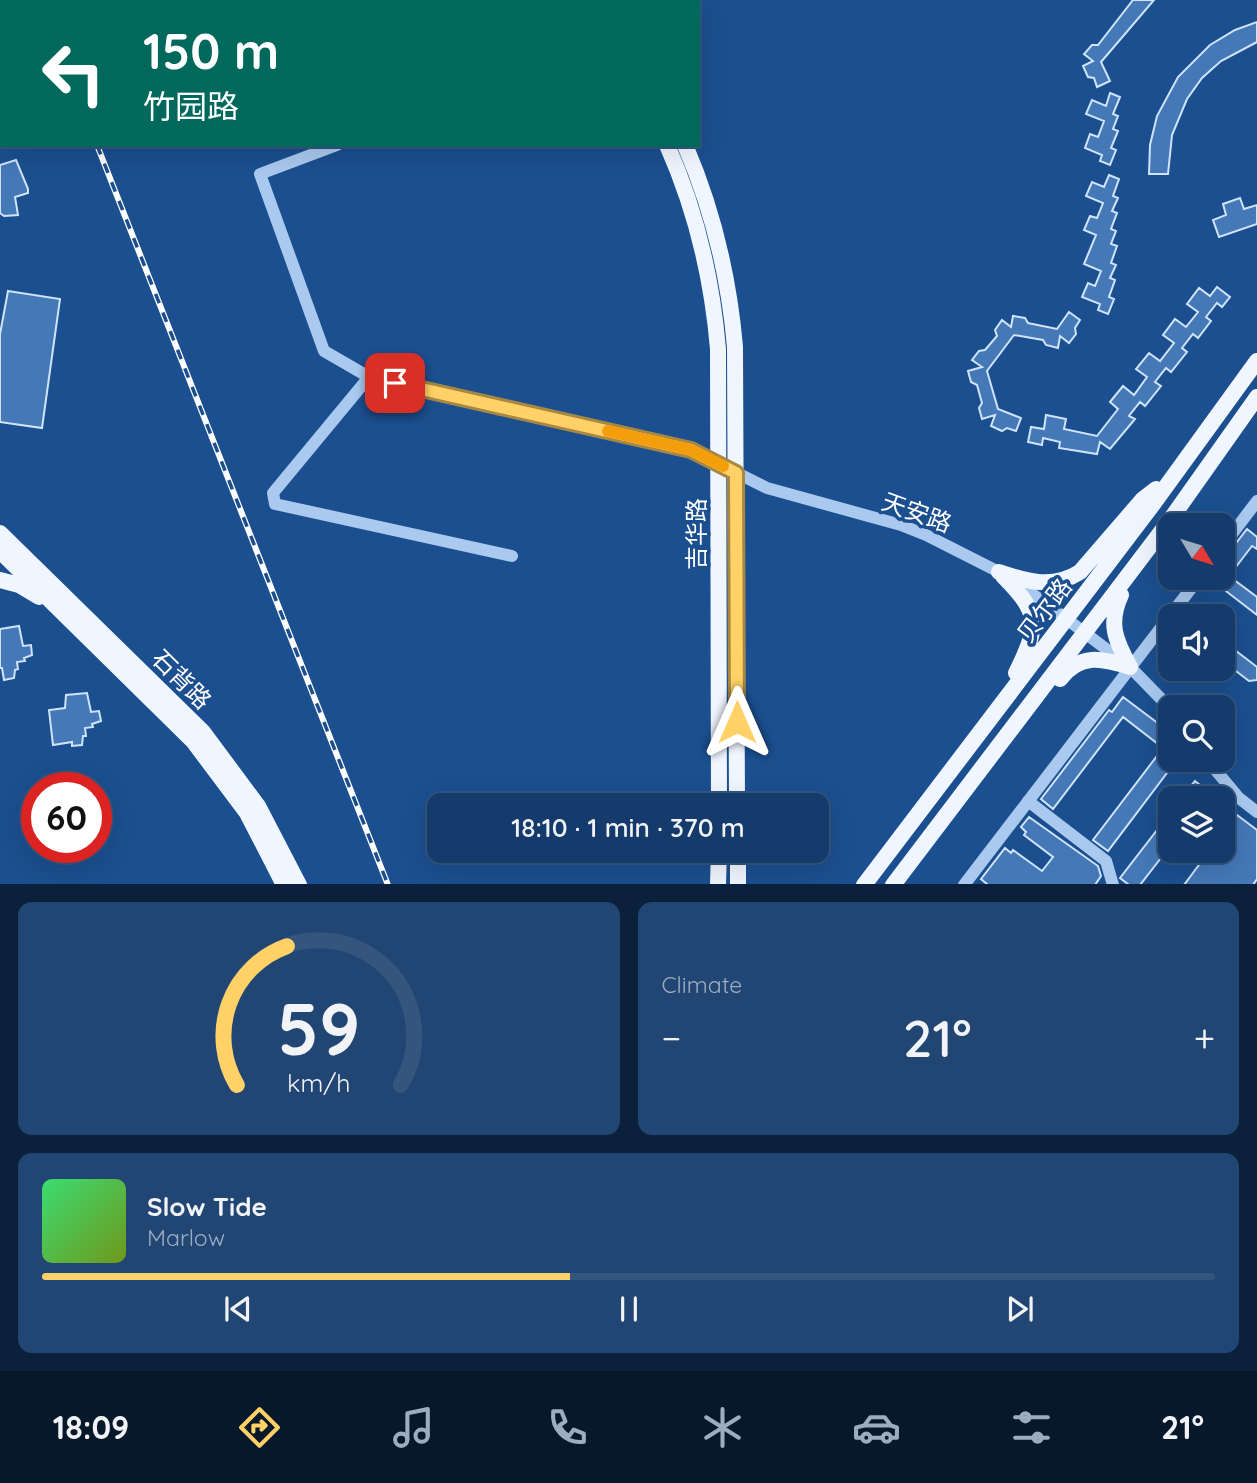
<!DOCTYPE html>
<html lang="en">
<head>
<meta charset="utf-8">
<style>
  :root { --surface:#143b6b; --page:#214673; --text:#f1f3f6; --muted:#9dadc1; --line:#33557e; --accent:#ffd166 }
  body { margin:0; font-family:Quicksand,"Noto Sans SC",sans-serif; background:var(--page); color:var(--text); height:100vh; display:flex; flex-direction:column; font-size:26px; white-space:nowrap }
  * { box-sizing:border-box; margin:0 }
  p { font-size:23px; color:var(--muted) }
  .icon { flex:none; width:38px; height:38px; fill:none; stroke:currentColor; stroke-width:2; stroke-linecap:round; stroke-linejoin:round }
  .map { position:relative; height:884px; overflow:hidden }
  .details { display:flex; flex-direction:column; gap:18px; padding:18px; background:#0b203b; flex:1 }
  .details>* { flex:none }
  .top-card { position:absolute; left:0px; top:0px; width:700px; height:147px; box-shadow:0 7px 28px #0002,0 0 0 2px var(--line); background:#00695c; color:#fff; overflow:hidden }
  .needle { width:46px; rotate:128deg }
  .controls { position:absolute; left:1158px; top:513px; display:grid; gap:14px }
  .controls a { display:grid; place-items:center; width:77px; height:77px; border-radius:14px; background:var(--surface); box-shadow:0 7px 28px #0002,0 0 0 2px var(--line); font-size:35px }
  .speed { position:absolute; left:21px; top:772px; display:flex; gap:14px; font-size:35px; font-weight:700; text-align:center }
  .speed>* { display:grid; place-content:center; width:91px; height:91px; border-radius:50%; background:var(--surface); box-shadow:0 7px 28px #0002,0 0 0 2px var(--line); line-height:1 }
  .speed .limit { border:10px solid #d22; background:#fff; color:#111 }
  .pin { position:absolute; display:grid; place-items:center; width:60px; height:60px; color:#fff; margin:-30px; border-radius:14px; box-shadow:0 4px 10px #0006 }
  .me { position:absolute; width:77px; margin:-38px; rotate:0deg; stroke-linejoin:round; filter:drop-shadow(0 0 5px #0008) }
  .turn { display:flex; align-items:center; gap:24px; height:147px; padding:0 28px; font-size:32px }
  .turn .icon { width:91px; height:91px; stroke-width:2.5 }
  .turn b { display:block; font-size:49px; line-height:60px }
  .big { font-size:52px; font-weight:600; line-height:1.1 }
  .details .card { flex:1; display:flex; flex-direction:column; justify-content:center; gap:10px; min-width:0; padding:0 24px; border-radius:14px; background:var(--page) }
  .details .dial { align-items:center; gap:0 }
  .dial svg { height:182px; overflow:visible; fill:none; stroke:var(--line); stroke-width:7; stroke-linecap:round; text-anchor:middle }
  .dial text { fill:var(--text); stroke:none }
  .song { display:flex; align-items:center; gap:21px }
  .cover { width:84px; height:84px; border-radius:10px; background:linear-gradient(135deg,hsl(140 70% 55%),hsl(80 70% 35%)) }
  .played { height:7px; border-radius:4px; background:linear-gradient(90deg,var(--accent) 45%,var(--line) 45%) }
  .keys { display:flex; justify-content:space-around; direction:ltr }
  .heat { display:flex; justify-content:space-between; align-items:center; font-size:38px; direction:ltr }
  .details .tiles { flex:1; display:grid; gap:18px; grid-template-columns:1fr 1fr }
  .card:last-child { grid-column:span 2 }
  .trip { position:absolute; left:427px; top:793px; width:402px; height:70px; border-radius:14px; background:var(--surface); box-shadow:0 7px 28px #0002,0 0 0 2px var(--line); font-weight:600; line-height:70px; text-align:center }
  .tabs { display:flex; height:112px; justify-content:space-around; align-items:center; background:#08182b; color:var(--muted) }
  .tabs .icon { width:49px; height:49px }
  .tabs .active { color:var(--accent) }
  .tabs b { font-size:32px; color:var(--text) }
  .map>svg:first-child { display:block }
  .building { fill:#4478b7; stroke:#cfe3fa; stroke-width:2 }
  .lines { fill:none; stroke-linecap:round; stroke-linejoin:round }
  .minor { stroke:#a9c9ee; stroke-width:12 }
  .major { stroke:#f0f6ff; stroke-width:16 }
  .rail-casing { stroke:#fff; stroke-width:6 }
  .rail { stroke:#1b4f8f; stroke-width:3.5; stroke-dasharray:10; stroke-linecap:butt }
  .route-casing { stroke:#a68842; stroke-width:18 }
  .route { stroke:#ffd166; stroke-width:12 }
  .slow { stroke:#f59e0b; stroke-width:12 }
  .labels { text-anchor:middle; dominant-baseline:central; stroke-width:7; stroke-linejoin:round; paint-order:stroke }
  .street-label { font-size:24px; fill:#fff; stroke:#1b4f8f }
</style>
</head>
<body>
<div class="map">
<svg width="1257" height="885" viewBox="0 0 1257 885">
  <rect width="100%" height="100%" fill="#1b4f8f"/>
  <path class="building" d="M1133,0H1154L1101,62L1110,81L1097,87L1094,78L1088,77L1083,66L1093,61L1084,54L1092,45H1098Z
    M1257,22V42L1221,61L1202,78L1187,99L1172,135L1168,174H1149L1150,145L1157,116L1178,77L1210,45L1235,30Z
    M1110,93L1120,97L1113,114L1118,116L1113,129L1118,131L1111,148L1116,150L1110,165L1100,161L1102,155L1085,148L1090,134L1098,137L1104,121L1086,114L1092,100L1106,106Z
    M16,160L28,189V193L15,197L18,215L4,216L0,213V165Z
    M1109,175L1119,179L1113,196L1118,198L1112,211L1117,213L1111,229L1116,231L1111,244L1117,246L1111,263L1116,265L1110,278L1115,280L1109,297L1114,299L1108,314L1098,310L1100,304L1082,297L1088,283L1095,286L1101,271L1084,264L1096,235L1084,230L1090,216L1097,218L1103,203L1086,196L1092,182L1104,187Z
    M1240,198L1244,209L1257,205V224L1219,237L1213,220L1226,215L1223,204Z
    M1217,287L1230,297L1222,307L1217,303L1206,317L1211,321L1198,338L1193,334L1182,348L1187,352L1171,372L1166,368L1155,382L1161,386L1145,406L1140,402L1129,416L1135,419L1110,449L1100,442L1097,454L1059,448L1060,442L1043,438L1042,445L1028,442L1031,427L1044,429L1046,415L1066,419L1064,429L1097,436L1118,409L1110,402L1123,386L1134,395L1147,377L1136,369L1149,353L1160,361L1174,343L1163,335L1175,319L1186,327L1198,312L1187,304L1199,288L1210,296Z
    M8,291L60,299L42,428L0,422V334Z
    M1069,312L1080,320L1075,328L1076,334L1069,343L1060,336L1058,348L1046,345L1043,340L1014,335L987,371L998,409L1021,418L1016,431L1007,428L1002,431L991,426L995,415L982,419L979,408L982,403L977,385L971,382L968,371L982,367L972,360L979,351L985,350L997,336L995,330L1002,320L1011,327L1013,316L1025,318L1028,323L1057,329Z
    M1247,529L1257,537V549L1252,546L1229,576L1257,597V615L1209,578H1223V555L1230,551Z
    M19,626L23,646L31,645L32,655L24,658L25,661L17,662L18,669L15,670L14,678L4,680L2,668H0V629Z
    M1223,641L1257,667V680L1249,681L1223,661Z
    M87,693L91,712L99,711L101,721L92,724L93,727L85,728L86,736H83L82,745L72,746V742L53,745L49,710L65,708L66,695Z
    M1123,697L1171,733V760L1176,761L1108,851L1093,840L1163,748L1123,717L1053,809L1041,799L1109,710L1112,712Z
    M1195,781L1210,793L1206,798H1181Z
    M1171,812V845L1140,885H1129L1120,878Z
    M1237,815L1257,830V879L1253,885H1184L1210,850H1223V832Z
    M1029,817L1098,866L1101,876L1095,885H988L981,879L1005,848L1011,853L1013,850L1042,871L1053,857L1024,835L1026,832L1021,827Z"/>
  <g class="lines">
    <path class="minor" d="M498,2L499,0
      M337,145L260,174L324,351L369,377L691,450L767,488L901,525L926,535L999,572L1044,602L1130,667L1171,709
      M369,377L273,493L275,504L512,556
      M1223,546L1257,501
      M1207,760L1239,798L1257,812
      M1028,801L1106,861L1113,885
      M964,885L1199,578"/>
    <path class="major" d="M586,0L587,2
      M606,0L607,2
      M667,145C696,210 712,278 718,349L719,805
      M685,145C713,210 729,277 735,347L737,805
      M0,533L203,732L258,806L299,885
      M0,551L193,741L247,813L284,885
      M999,572C1028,582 1053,589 1080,572L1143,499L1156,489
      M1003,576C1041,614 1039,626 1016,673
      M0,580L19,585L39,597
      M1121,595C1108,623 1115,640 1130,667
      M1060,679C1080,653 1102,658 1130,667
      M738,850V885
      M718,885L719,850
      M864,885L1154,503L1257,361
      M893,885L1170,520L1257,397"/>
    <defs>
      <path id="rail" d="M51,0L52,2
        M97,145L388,885"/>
    </defs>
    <use href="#rail" class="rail-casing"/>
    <use href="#rail" class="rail"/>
  </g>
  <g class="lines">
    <defs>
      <path id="route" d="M395,383L691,450L736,473L737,722"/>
    </defs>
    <use href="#route" class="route-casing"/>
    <use href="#route" class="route"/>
    <path class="slow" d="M608,431L691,450L723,466"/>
  </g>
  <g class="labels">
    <g class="street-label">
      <text transform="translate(917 512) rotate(20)">天安路</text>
      <text transform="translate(696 534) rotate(-90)">吉华路</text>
      <text transform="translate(1044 610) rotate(-53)">贝尔路</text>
      <text transform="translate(182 679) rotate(45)">石背路</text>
    </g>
  </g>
</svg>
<div class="controls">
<a><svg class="needle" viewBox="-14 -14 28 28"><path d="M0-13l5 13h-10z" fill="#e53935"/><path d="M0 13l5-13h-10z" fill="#9dadc1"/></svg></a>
<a><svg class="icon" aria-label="sound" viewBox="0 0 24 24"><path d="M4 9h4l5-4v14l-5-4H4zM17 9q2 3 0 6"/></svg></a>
<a><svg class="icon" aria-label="search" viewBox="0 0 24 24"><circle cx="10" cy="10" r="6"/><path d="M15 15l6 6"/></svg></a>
<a><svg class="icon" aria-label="layers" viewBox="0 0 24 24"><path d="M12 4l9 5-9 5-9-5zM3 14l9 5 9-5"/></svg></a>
</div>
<div class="speed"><div class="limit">60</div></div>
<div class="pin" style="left:395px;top:383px;background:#d93025"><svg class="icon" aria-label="arrive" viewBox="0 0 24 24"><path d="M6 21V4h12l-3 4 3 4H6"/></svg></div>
<svg class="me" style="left:737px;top:722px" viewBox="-20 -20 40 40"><path d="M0-17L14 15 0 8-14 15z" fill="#ffd166" stroke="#fff" stroke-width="4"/></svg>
<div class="trip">18:10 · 1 min · 370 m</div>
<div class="top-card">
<div class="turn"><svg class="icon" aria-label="left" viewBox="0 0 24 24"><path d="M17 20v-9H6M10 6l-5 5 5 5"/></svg><div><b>150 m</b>竹园路</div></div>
</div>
</div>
<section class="details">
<div class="tiles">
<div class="card dial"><svg viewBox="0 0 100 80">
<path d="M14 69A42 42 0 1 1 86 69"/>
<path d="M14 69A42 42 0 0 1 36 8" stroke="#ffd166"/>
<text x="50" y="56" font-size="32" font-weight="700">59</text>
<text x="50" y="72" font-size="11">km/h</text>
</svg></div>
<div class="card"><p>Climate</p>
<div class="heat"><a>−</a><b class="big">21°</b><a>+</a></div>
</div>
<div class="card">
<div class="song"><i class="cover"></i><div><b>Slow Tide</b><p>Marlow</p></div></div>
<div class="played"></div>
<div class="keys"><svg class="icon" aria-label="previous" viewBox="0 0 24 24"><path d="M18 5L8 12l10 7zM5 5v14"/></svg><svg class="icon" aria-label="pause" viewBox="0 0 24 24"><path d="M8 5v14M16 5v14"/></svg><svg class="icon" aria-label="next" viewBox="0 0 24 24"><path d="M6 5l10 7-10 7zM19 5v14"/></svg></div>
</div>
</div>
</section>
<nav class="tabs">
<b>18:09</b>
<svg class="icon active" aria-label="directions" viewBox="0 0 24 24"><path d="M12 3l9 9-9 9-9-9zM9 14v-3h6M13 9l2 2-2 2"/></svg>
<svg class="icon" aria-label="music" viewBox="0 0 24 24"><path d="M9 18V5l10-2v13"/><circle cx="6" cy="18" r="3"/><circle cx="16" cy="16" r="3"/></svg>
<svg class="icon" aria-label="phone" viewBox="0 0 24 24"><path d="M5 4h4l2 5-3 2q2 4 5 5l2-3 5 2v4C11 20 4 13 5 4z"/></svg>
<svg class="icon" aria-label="climate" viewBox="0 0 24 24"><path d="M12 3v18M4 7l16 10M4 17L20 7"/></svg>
<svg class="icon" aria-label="car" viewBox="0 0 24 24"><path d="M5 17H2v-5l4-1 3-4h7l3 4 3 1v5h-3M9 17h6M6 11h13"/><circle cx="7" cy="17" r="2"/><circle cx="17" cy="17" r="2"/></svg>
<svg class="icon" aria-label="filters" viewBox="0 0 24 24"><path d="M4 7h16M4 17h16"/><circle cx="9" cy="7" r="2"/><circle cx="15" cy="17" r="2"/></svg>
<b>21°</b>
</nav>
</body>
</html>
